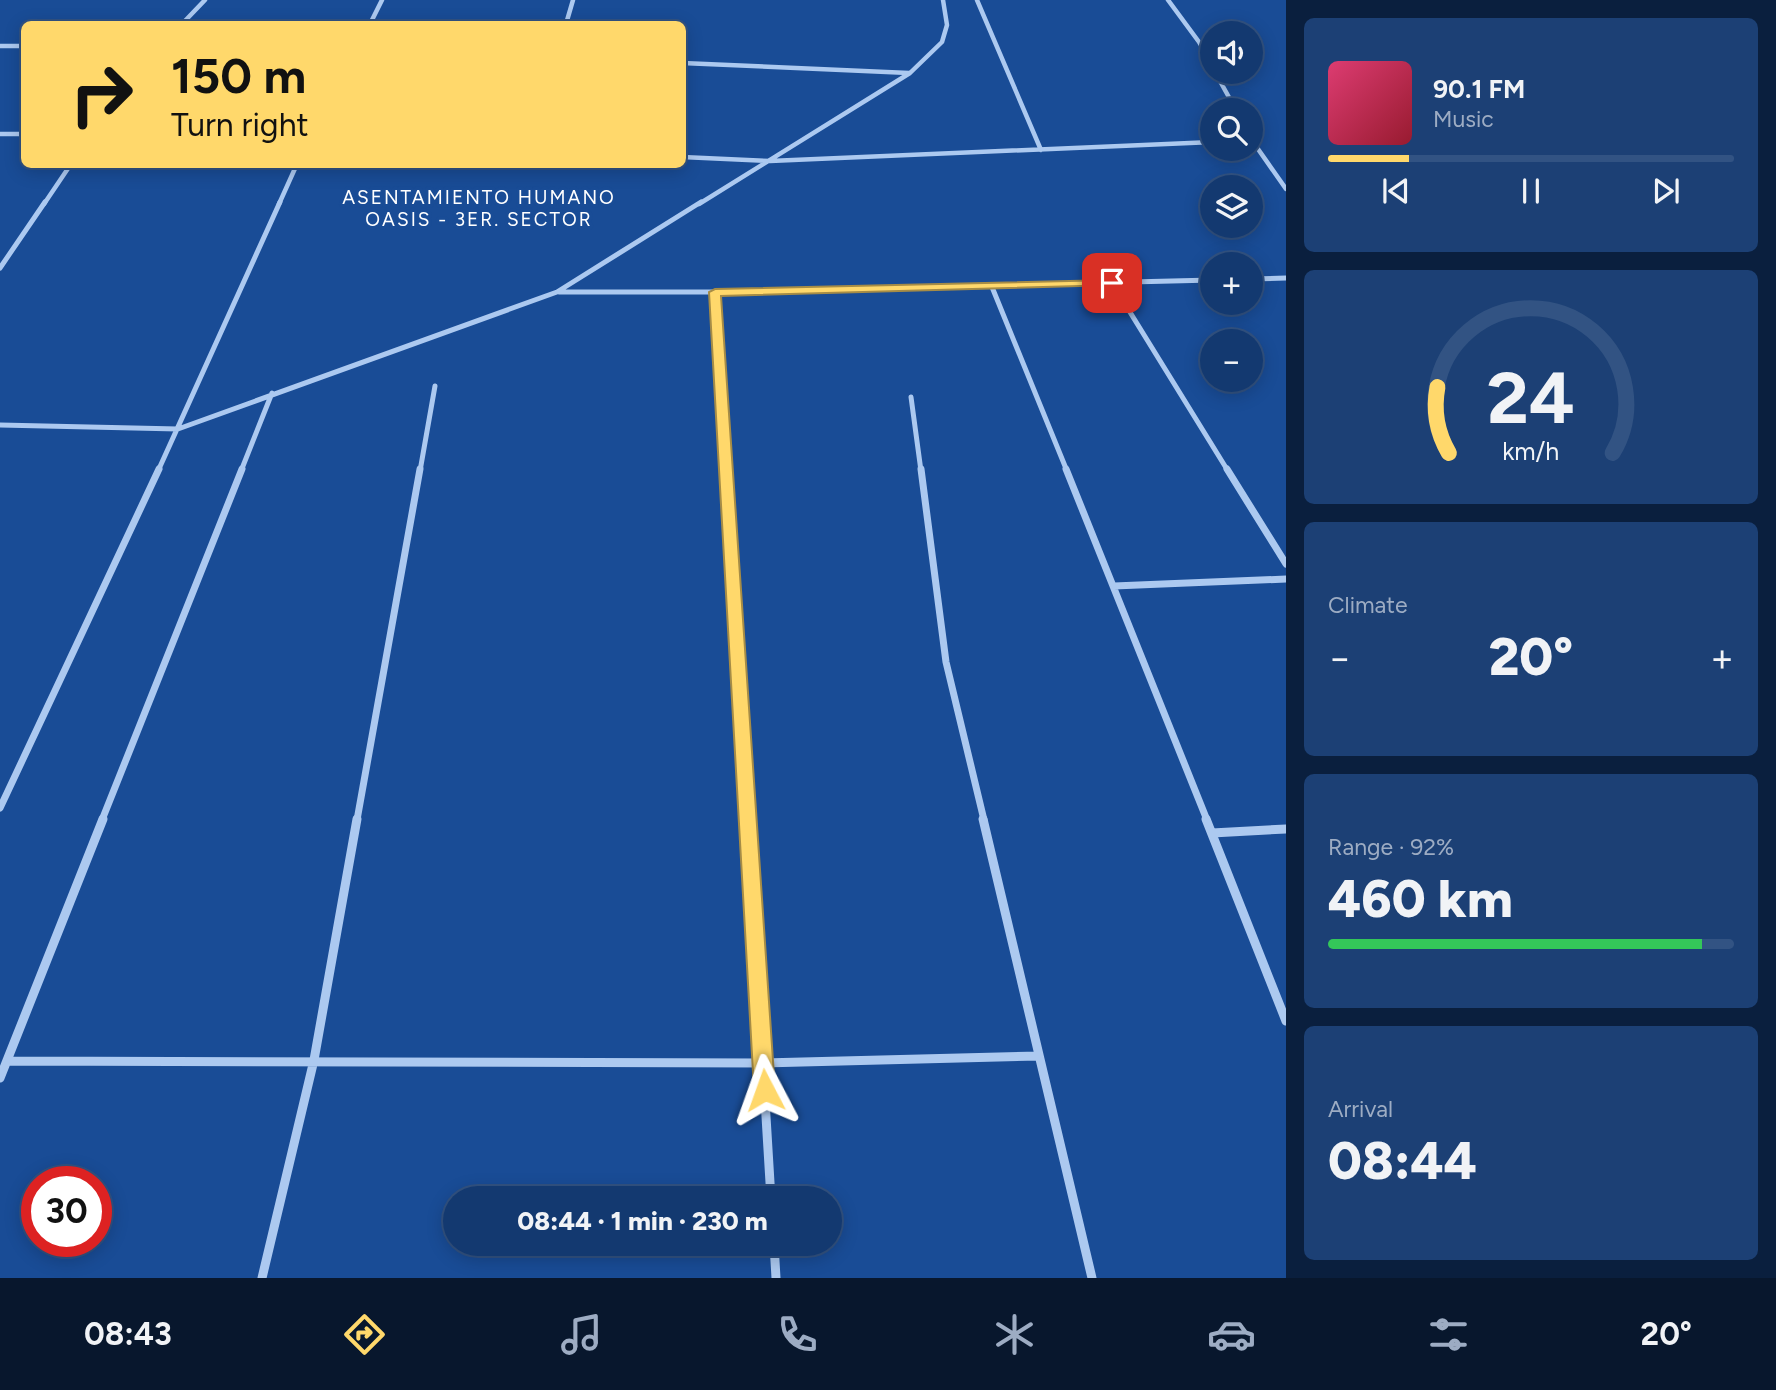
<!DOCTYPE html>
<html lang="en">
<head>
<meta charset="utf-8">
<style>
  :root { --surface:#133970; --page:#1c4075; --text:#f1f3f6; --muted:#9dacc3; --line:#325383; --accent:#ffd86b }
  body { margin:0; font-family:Figtree,sans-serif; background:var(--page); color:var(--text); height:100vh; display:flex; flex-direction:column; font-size:26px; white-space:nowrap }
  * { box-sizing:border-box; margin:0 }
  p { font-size:23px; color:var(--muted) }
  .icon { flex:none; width:38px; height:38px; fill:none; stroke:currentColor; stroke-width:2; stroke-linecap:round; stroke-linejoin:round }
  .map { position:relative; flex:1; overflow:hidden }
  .drawer { display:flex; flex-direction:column; gap:18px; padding:18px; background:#0a1f3e; width:490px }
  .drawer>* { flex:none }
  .guide { position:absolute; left:21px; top:21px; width:665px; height:147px; border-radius:10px; box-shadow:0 4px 18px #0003,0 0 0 2px var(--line); background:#ffd86b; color:#111; overflow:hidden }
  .fabs { position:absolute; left:1200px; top:21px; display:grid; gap:14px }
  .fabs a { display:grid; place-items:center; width:63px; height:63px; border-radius:50%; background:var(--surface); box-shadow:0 4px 18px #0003,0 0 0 2px var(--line); font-size:35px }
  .speed { position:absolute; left:21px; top:1166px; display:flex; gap:14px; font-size:35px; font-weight:700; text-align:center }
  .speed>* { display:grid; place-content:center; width:91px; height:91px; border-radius:50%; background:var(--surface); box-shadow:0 4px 18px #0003,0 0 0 2px var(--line); line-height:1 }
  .speed .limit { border:10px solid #d22; background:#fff; color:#111 }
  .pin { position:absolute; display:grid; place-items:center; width:60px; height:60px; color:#fff; margin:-30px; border-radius:14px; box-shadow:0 4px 10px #0006 }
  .me { position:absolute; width:77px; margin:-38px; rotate:356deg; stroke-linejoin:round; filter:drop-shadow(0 0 5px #0008) }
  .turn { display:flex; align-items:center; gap:24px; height:147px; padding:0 35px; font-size:32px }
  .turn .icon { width:91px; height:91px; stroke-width:2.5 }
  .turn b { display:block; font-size:49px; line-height:60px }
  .big { font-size:52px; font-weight:800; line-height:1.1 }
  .drawer .tile { flex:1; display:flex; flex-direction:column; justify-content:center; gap:10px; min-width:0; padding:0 24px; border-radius:10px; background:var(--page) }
  .drawer .dial { align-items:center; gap:0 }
  .dial svg { height:182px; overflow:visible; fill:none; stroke:var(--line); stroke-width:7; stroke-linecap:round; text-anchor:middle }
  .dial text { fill:var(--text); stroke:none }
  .song { display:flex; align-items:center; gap:21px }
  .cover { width:84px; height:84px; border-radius:10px; background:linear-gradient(135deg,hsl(340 70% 55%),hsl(350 70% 35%)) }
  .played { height:7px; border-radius:4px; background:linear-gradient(90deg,var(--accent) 20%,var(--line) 20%) }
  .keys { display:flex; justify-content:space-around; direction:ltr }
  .heat { display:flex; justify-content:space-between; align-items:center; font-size:38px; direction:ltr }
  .charge { height:10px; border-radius:5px; background:linear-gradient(90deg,#34c759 92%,var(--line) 0) }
  .trip { position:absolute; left:443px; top:1186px; width:399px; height:70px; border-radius:35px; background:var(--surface); box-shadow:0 4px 18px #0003,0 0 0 2px var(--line); font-weight:800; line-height:70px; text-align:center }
  .tabs { display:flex; height:112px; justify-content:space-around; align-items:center; background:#08172d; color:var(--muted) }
  .tabs .icon { width:49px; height:49px }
  .tabs .selected { color:var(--accent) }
  .tabs b { font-size:32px; color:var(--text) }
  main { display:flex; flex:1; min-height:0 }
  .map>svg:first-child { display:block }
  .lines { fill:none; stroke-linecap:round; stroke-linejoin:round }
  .street-far3 { stroke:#acc9f0; stroke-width:4.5 }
  .street-far2 { stroke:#acc9f0; stroke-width:5 }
  .street-far1 { stroke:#acc9f0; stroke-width:7 }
  .street { stroke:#acc9f0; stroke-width:9 }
  .route { fill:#ffd86b; stroke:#a68c46; stroke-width:2 }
  .labels { text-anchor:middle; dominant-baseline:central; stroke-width:7; stroke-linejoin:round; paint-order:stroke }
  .far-neighbourhood-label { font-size:19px; letter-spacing:2px; fill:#fff; stroke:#194c96 }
</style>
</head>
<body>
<main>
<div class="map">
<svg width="1286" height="1278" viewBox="0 0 1286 1278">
  <rect width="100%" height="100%" fill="#194c96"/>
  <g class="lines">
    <path class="street-far3" d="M977,0L1041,150
      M1168,0L1199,42L1213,67
      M182,24L205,0
      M370,24L382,0
      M566,24L573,0
      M0,46H24
      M682,63L909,73
      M1215,72L1236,110
      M0,134H24
      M1251,139L1286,189
      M682,157L770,161L1213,142
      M44,204L71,164
      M279,204L297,164
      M699,204L910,73L942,42L947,25L943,0"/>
    <path class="street-far2" d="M0,268L45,202
      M1251,279L1286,278
      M1112,283L1228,471
      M992,287L1067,471
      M559,292H715L1213,280
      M715,292L726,471
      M911,397L921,471
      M0,425L178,429L557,292L701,202
      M158,471L280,202
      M241,471L272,393
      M420,471L435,386"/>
    <path class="street-far1" d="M726,469L748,820
      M921,469L946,662L984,820
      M1066,469L1207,820
      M1227,469L1286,564
      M1114,586L1286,579
      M0,808L159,469
      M102,820L242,469
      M357,820L420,469"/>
    <path class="street" d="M748,819L771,1199
      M983,819L1092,1278
      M1206,819L1286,1021
      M1212,833L1286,829
      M7,1061L763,1063L1039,1056
      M0,1078L103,819
      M774,1244L776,1278
      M262,1278L314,1060L357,819"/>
  </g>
  <path class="route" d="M1112,280L1117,283L1116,285L721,296L775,1090L772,1098L765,1101L757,1098L754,1090L709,292L715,289Z"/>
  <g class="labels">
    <g class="far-neighbourhood-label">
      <text x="479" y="197">ASENTAMIENTO HUMANO<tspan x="479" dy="22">OASIS - 3ER. SECTOR</tspan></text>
    </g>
  </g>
</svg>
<div class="fabs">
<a><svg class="icon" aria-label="sound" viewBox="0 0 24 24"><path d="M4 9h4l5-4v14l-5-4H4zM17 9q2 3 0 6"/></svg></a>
<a><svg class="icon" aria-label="search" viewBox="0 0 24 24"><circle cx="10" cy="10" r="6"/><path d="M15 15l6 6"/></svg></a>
<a><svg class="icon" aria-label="layers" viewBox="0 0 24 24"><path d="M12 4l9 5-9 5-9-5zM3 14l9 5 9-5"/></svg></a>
<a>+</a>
<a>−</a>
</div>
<div class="speed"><div class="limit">30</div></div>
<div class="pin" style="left:1112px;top:283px;background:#d93025"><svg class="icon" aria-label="arrive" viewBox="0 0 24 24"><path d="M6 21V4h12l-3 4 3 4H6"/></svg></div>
<svg class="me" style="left:765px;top:1090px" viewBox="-20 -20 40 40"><path d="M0-17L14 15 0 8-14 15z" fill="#ffd86b" stroke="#fff" stroke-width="4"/></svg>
<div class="trip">08:44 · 1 min · 230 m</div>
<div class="guide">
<div class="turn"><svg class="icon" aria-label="right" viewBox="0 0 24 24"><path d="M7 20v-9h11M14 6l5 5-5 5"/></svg><div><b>150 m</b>Turn right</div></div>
</div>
</div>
<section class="drawer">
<div class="tile">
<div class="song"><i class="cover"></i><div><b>90.1 FM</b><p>Music</p></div></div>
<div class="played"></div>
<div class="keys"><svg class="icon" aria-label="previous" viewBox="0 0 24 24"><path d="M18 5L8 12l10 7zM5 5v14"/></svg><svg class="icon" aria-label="pause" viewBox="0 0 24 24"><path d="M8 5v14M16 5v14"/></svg><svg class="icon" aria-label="next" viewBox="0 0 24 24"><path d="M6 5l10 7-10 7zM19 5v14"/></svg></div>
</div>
<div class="tile dial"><svg viewBox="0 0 100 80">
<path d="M14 69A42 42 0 1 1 86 69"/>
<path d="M14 69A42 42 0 0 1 9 40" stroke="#ffd86b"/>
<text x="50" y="56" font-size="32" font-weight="700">24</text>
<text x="50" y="72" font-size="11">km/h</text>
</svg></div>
<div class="tile"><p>Climate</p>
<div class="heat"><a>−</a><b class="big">20°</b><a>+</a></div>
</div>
<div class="tile"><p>Range · 92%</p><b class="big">460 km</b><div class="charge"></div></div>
<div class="tile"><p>Arrival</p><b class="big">08:44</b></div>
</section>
</main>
<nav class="tabs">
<b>08:43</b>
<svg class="icon selected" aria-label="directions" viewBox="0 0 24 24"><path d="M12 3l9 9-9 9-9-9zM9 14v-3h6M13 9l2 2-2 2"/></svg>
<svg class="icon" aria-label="music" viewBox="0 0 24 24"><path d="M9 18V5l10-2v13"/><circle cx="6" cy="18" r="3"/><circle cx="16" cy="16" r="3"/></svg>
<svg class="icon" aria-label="phone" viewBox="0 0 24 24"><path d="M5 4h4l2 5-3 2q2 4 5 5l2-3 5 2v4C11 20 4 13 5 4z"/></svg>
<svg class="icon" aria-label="climate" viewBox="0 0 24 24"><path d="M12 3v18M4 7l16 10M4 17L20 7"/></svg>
<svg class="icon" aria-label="car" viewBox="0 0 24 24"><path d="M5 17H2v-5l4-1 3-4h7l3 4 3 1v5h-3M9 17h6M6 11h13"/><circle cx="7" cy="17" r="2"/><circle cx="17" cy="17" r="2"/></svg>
<svg class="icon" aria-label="filters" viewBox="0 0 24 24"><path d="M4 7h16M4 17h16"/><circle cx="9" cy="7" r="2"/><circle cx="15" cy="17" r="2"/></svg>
<b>20°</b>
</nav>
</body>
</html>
